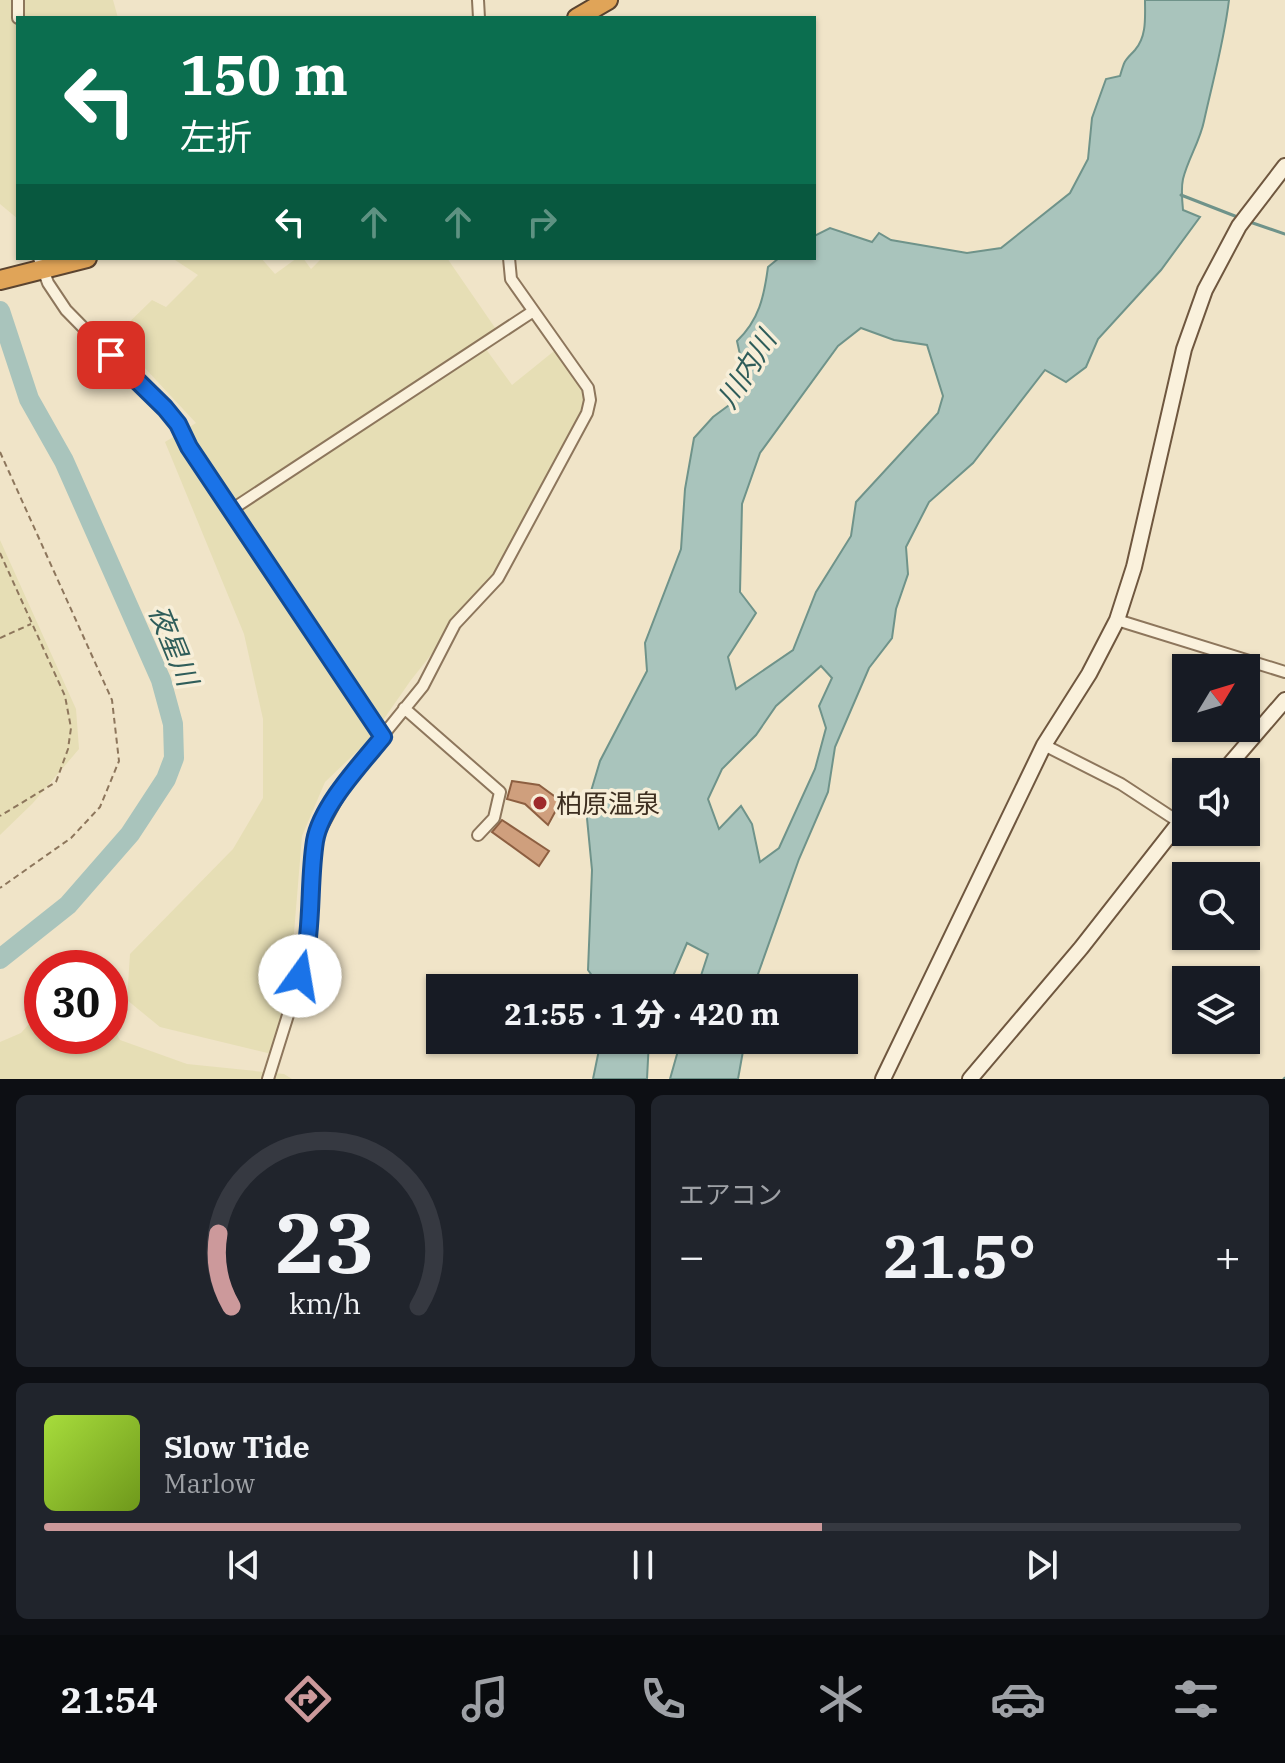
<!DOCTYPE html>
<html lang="ja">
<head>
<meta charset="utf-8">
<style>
  :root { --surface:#171b24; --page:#20242c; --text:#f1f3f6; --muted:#9ea1a6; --line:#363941; --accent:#cc999b }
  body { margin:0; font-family:"IBM Plex Serif","Noto Sans JP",serif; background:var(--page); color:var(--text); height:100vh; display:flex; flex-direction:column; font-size:30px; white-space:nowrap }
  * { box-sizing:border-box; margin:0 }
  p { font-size:26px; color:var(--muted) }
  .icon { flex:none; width:44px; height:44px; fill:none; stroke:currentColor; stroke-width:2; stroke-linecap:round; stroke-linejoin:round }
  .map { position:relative; height:1079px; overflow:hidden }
  .panel { display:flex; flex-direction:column; gap:16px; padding:16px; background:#0d0f14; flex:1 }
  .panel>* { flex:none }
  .hud { position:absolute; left:16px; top:16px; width:800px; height:244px; border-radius:0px; box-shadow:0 2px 6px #0004; background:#0b6e4f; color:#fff; overflow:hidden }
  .needle { width:52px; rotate:52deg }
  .tools { position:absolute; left:1172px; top:654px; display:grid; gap:16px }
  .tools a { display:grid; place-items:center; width:88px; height:88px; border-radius:0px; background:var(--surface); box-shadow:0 2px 6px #0004; font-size:40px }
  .speed { position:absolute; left:24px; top:950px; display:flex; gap:16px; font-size:40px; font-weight:700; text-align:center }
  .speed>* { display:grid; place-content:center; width:104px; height:104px; border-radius:50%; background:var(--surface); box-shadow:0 2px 6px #0004; line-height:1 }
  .speed .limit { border:12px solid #d22; background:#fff; color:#111 }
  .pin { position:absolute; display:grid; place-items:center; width:68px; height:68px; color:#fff; margin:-34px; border-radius:16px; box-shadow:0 4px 12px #0006 }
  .me { position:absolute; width:88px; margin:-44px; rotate:13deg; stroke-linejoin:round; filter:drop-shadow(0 0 6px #0008) }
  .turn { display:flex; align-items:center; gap:28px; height:168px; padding:0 32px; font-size:36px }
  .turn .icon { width:104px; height:104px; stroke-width:2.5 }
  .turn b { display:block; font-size:56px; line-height:68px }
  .lanes { display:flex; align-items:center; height:76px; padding:0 32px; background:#0003; justify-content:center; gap:40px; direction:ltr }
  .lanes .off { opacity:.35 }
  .big { font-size:60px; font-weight:800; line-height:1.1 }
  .panel .tile { flex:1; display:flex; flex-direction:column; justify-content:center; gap:12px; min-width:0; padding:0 28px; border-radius:12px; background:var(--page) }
  .panel .dial { align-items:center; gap:0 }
  .dial svg { height:208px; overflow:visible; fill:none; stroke:var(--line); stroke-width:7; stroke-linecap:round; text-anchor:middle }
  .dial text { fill:var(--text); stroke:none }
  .song { display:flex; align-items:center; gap:24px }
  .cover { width:96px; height:96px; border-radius:12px; background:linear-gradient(135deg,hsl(80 70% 55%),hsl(80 70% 35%)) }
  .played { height:8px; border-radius:4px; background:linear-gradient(90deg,var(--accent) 65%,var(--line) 65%) }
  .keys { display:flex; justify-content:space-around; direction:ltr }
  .heat { display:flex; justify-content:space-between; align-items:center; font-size:44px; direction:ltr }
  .panel .tiles { flex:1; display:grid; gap:16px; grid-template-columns:1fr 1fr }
  .tile:last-child { grid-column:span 2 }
  .trip { position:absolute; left:426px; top:974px; width:432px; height:80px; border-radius:0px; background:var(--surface); box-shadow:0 2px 6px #0004; font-weight:800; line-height:80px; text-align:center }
  .dock { display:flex; height:128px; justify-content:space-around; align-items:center; background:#090b0e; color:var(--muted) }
  .dock .icon { width:56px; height:56px }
  .dock .selected { color:var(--accent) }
  .dock b { font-size:36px; color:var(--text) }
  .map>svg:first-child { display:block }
  .farmland { fill:#e6deb5 }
  .water { fill:#a9c4bc; stroke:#6f938a; stroke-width:2; fill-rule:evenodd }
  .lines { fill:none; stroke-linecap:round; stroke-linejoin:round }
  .stream { stroke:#6f938a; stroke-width:3 }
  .river { stroke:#a9c4bc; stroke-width:20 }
  .building { fill:#cf9f7d; stroke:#8d5f41; stroke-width:2 }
  .street-casing { stroke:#8d765c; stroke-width:14 }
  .secondary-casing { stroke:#6f573f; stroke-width:18 }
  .highway-casing { stroke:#5b4430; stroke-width:22 }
  .path { stroke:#8d765c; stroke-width:2; stroke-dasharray:6 4; stroke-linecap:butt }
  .street { stroke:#faf1dc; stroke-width:10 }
  .secondary { stroke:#faf1dc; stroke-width:14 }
  .highway { stroke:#e0a458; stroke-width:18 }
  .route-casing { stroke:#114b97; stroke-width:20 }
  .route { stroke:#1a73e8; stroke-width:14 }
  .poi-dot { fill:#9e2a2b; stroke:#f7eed8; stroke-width:3 }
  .labels { text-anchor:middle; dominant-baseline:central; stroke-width:7; stroke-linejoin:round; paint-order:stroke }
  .poi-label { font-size:26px; fill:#3d2e20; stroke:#f7eed8; text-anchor:start }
  .water-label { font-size:28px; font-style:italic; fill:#2f5d5a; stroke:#f7eed8 }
</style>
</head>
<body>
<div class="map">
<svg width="1285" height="1079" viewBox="0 0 1285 1079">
  <rect width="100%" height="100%" fill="#f0e4c8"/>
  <path class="farmland" d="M0,0H113L118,18H18V219L0,204Z
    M172,258H261L275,274L297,258H303L311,269L322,258H447L500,335L483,345L512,385L564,343L589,389L579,420L507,559L411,680L370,739L325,782L302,836L291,969L276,1055L160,1027L127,1000L130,954L233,849L263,798V719L244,634L165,442L196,423L115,336L152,300L166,307L198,275Z
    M0,540L76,709L79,749L33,803L0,835Z
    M42,1009V1036H110V1022L120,1040L187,1064L284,1074L292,1079H0V1042L21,1033Z"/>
  <path class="water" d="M1145,0H1229C1224,42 1213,80 1204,121C1200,141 1188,159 1183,179C1181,188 1182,200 1183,210L1200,217L1161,270L1098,339L1086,367L1066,382L1045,370L973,463L929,502L906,547L908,574L896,609L892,638L869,668L835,747L828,792L799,859L753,988H697L708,954L687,943L668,988H601L588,970L592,870L586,808L600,761L647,671L645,643L681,549L685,489L694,438L713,417L736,400L743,368L737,341C759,320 764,297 768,267L779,258H814V236L830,228L872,242L879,233L891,240L967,253L1001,248L1070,193L1088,159L1092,118L1106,79L1120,76C1125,59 1124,62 1135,50C1147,36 1145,17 1145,0ZM861,328L894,340L927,345L943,396L938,413L856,502L851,536L816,592L793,650L736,689L728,657L756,613L740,592L742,504L760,453L838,346ZM821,666L832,678L819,706L826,728L815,769L779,848L760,862L752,824L741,806L719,829L708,799L722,769L756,735L776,706Z
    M601,1040H649L647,1079H593Z
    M681,1040H745L738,1079H670Z"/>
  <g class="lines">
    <path class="stream" d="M1181,195L1240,218
      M1247,221L1285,234
      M1284,1079L1285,1078"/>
    <path class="river" d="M0,311L29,399L64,461L161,680L173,724L174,758L166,779L130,834L68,905L0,959"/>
  </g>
  <path class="building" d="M512,781L539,785L561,801L548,825L525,804L507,799Z
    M502,820L549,851L539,866L492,832Z"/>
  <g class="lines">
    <defs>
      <path id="street" d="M18,0V18
        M478,0L479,18
        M39,258L48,283L66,310L178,424L189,447L383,737
        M231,510L532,312
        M1117,620L1285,672
        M404,708L500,792L494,818L478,835
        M1044,745L1121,784L1179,822
        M268,1079L308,951L316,838L349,777L423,686L455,624L498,578L587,413L590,400L588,388L511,279L509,258"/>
      <path id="secondary" d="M1223,772L1285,700
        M883,1079L1044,745L1089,674L1117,620L1134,567L1184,349L1205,290L1239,226L1285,166
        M970,1079L1081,948L1186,814"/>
      <path id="highway" d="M577,18L608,0
        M0,280L87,258"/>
    </defs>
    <use href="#street" class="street-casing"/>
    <use href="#secondary" class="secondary-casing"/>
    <use href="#highway" class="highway-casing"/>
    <path class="path" d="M0,452L112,700L119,761L100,807L71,838L0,888
      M0,553L65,696L71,728L68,749L56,782L0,816
      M0,638L31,624"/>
    <use href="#street" class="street"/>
    <use href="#secondary" class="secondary"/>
    <use href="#highway" class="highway"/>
  </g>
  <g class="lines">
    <defs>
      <path id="route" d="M111,355L165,408L178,424L189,447L383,737C361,764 321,806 315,841C308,886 314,932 300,976"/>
    </defs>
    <use href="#route" class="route-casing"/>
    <use href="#route" class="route"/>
  </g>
  <circle class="poi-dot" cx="540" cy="803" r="8"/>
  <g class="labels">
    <g class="poi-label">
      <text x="556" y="803">柏原温泉</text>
    </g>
    <g class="water-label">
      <text transform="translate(746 369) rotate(-58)">川内川</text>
      <text transform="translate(174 645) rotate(68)">夜星川</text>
    </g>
  </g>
</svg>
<div class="tools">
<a><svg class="needle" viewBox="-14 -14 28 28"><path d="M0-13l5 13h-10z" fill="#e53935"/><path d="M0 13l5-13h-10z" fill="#9ea1a6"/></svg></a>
<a><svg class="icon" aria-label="sound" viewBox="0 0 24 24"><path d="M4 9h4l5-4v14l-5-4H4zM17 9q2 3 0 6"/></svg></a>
<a><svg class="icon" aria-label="search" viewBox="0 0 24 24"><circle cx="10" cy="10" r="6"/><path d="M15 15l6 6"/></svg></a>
<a><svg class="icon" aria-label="layers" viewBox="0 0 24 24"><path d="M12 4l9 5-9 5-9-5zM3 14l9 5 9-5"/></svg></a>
</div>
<div class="speed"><div class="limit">30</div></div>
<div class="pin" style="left:111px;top:355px;background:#d93025"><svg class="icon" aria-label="arrive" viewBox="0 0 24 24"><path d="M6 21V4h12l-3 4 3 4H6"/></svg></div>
<svg class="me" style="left:300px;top:976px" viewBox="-20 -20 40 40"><circle r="19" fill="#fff"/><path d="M0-13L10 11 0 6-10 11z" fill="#1a73e8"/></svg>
<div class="trip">21:55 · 1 分 · 420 m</div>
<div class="hud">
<div class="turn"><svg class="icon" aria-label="left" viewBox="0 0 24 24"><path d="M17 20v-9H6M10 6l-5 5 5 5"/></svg><div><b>150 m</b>左折</div></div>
<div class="lanes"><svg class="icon" aria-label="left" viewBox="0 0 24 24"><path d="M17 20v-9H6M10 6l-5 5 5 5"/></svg><svg class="icon off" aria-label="ahead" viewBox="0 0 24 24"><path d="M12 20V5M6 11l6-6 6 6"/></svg><svg class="icon off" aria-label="ahead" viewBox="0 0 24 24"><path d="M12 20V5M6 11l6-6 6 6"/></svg><svg class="icon off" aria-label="right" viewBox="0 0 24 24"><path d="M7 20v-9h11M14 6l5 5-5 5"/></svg></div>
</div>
</div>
<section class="panel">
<div class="tiles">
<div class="tile dial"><svg viewBox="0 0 100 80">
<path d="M14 69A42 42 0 1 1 86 69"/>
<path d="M14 69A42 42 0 0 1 9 41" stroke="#cc999b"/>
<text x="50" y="56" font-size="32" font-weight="700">23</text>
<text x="50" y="72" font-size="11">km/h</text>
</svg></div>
<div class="tile"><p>エアコン</p>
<div class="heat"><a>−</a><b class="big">21.5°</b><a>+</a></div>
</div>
<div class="tile">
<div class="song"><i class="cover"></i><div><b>Slow Tide</b><p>Marlow</p></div></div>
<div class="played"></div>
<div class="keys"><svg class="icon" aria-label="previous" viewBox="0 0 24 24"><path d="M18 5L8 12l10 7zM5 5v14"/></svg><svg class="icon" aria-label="pause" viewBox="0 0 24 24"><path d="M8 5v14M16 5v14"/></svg><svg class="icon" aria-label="next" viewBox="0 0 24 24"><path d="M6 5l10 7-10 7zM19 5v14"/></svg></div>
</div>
</div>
</section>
<nav class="dock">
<b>21:54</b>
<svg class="icon selected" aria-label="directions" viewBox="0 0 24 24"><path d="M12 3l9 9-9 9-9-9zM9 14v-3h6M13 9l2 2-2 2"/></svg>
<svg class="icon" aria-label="music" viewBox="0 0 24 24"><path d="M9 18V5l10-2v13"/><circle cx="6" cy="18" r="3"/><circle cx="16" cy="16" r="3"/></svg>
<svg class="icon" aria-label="phone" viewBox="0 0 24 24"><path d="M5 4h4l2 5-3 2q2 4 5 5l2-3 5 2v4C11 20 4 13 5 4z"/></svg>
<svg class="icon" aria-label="climate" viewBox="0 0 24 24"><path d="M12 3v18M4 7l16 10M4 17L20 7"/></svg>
<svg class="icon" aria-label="car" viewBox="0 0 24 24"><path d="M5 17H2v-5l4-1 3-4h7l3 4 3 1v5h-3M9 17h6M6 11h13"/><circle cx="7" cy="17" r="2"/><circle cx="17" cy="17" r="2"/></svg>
<svg class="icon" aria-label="filters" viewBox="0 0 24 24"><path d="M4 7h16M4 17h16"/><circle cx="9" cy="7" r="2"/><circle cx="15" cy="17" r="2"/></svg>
</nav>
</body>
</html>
